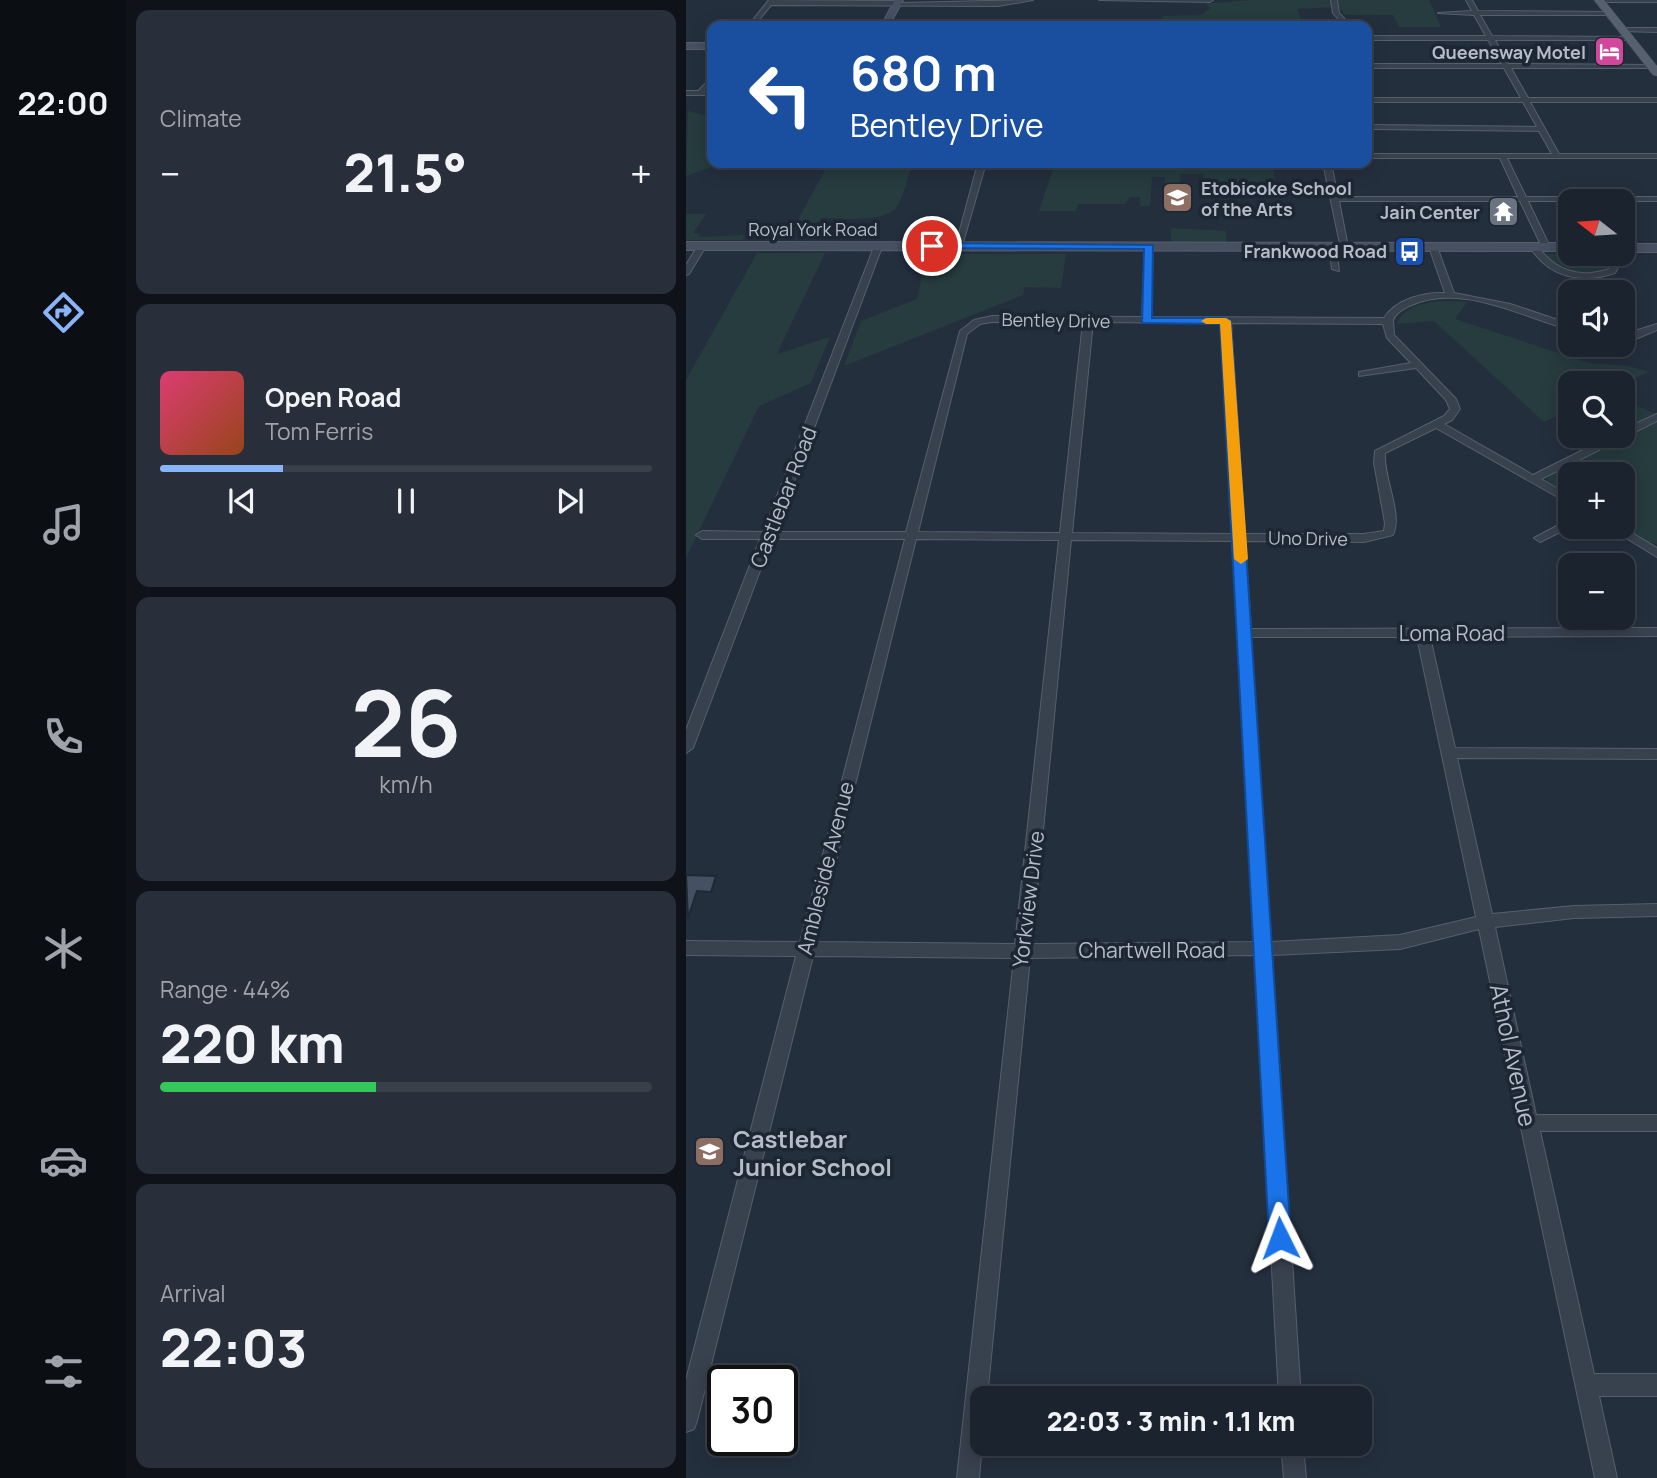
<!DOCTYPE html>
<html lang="en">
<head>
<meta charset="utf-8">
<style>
  :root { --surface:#1b232e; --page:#282f3a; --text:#f1f3f6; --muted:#a0a4aa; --line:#39404a; --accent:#8ab4f8 }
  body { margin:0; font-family:Manrope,sans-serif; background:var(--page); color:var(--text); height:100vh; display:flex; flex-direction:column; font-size:26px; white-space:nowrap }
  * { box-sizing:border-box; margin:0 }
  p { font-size:23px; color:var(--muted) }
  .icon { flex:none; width:38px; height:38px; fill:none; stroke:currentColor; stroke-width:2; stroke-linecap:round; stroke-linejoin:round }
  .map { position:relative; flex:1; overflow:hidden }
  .details { display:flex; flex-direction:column; gap:10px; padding:10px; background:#0f1319; width:560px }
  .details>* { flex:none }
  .hud { position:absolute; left:21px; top:21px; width:665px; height:147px; border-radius:14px; box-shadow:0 4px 18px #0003,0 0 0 2px var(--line); background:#1a4fa0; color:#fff; overflow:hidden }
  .needle { width:46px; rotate:287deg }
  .buttons { position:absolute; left:872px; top:189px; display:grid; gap:14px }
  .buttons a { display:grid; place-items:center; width:77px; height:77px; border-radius:14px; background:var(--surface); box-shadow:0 4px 18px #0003,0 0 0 2px var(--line); font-size:35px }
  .speed { position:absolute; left:21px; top:1365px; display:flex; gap:14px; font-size:35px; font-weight:700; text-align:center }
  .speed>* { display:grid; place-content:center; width:91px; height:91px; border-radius:50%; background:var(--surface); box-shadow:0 4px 18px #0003,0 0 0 2px var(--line); line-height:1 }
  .speed .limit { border:4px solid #111; border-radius:10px; background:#fff; color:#111 }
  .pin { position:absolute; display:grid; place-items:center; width:60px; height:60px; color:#fff; margin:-30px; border:4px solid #fff; border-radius:50%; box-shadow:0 2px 7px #0007 }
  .me { position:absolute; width:77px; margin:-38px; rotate:357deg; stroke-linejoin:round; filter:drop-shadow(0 0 5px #0008) }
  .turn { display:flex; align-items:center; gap:24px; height:147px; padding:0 28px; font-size:32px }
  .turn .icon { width:91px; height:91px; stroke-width:2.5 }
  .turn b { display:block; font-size:49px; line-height:60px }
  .big { font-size:52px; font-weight:800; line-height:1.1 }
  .details .widget { flex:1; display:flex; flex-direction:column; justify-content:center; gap:10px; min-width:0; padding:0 24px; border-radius:14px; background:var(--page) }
  .details .dial { align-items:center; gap:0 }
  .dial b { font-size:91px; line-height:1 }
  .song { display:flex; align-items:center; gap:21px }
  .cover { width:84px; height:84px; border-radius:10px; background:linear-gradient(135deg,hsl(340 70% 55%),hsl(20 70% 35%)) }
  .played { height:7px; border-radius:4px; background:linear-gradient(90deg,var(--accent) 25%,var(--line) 25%) }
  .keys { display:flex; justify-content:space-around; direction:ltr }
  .heat { display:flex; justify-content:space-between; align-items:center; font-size:38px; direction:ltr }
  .charge { height:10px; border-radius:5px; background:linear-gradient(90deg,#34c759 44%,var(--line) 0) }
  .trip { position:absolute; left:284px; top:1386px; width:402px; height:70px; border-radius:14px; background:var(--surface); box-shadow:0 4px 18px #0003,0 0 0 2px var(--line); font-weight:800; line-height:70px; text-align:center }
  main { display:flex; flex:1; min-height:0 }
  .tab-bar { display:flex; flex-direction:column; width:126px; justify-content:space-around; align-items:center; background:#0b0e12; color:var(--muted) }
  .tab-bar .icon { width:49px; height:49px }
  .tab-bar .selected { color:var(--accent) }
  .tab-bar b { font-size:32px; color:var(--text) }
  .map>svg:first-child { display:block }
  .green { fill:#263c3f }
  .building { fill:#455162; stroke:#1f2835; stroke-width:2 }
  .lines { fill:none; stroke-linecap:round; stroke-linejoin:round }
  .street-casing { stroke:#565f6c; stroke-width:2 }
  .secondary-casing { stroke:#565f6c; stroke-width:2 }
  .primary-casing { stroke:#414a57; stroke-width:1 }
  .street { fill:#38414e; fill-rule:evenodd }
  .secondary { fill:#465061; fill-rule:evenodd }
  .primary { fill:#56606e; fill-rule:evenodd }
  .route { fill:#1a73e8; stroke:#114b97; stroke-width:2 }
  .slow { fill:#f59e0b }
  .labels { text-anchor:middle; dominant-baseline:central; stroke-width:7; stroke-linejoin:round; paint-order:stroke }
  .far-poi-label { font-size:18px; font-weight:bold; fill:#b4bcc9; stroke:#1d2633; text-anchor:end }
  .far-street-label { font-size:18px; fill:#b4bcc9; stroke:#1d2633 }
  .street-label { font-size:21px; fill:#b4bcc9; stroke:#1d2633 }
  .near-street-label { font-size:24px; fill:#b4bcc9; stroke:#1d2633 }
  .near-poi-label { font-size:24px; font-weight:bold; fill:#b4bcc9; stroke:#1d2633; text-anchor:start }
</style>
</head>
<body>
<main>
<nav class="tab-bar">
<b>22:00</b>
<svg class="icon selected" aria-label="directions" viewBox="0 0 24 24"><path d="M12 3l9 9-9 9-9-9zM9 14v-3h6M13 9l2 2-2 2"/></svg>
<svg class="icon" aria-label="music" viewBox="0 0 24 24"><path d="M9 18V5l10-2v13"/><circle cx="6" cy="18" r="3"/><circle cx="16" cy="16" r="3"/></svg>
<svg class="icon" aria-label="phone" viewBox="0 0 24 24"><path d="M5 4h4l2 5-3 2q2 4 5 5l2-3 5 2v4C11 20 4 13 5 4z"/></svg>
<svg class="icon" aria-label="climate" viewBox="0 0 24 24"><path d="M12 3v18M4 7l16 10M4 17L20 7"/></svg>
<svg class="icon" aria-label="car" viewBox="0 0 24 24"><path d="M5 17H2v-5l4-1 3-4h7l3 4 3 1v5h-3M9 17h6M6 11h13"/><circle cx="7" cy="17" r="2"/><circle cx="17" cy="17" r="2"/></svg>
<svg class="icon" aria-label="filters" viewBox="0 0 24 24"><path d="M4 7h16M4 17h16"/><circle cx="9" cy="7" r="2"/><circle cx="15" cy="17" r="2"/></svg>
</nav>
<section class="details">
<div class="widget"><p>Climate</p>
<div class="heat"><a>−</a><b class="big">21.5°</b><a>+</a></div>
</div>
<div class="widget">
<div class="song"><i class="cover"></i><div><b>Open Road</b><p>Tom Ferris</p></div></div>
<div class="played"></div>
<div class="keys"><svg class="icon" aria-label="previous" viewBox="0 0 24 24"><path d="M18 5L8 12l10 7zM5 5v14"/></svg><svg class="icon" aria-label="pause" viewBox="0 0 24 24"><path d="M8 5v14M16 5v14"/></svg><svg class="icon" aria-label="next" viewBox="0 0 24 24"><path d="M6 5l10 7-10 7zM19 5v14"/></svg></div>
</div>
<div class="widget dial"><b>26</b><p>km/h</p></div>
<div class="widget"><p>Range · 44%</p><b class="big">220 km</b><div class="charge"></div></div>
<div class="widget"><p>Arrival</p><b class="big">22:03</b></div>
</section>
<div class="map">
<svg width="971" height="1478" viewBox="0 0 971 1478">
  <rect width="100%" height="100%" fill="#242f3e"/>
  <path class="green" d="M566,0H743L755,27H713L707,15H659L652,7L611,9L618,26H475L476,16L516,15L524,8L519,4Z
    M2,111L26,117V163H37L0,176Z
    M143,163H227C223,173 216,203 208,210C192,223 154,218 135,218L129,230L107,229Z
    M369,163H587L590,192H527V194L518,195L517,174H494V193H479V177H466L464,206H454V197H444L439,204H392L390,211H353Z
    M0,214H26H20L7,233L14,234L13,237L59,235L56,240H0Z
    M485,228L540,231L541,242L488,243L485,241Z
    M71,253H139L91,354L144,337L125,383L73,406L0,558V380Z
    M241,254H380L375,288L339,287L337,295L158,366L175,321L231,299Z
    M856,254H920L924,264C915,276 888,277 875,269C868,265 862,259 856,254Z
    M759,301L781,302L769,319L903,363L942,366L963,372L936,384L884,383V410L858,422L748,321L711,324C718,305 741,302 759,301Z
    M936,398L971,415V544L959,541L936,527V474H884V496L861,481L863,476L943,436L936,431Z"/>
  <path class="building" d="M0,875L30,876L25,892L11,891L2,918Z"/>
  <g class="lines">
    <defs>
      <path id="street" d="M83,0L212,1L215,3L347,0L312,6L85,5L68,26H62Z
        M413,0H527L524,2Z
        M645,0H651L653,13L665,26H659L647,13Z
        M780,0H786L792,11L925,12L923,15H794L806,36L945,37L943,40H809L822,64L967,65L965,68H825L842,98H971V102H844L873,154H971V158H821L840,197H971V201H842L864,247L860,250L856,247L834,201H653L662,247L655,249L637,163H645L652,197H832L814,158H681V154H866L853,131L687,129L683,127L687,125L851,127L837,102H681V98H835L818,68H681V64H816L802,40H681V36H800L788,15L752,13L786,11Z
        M911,0H971V2H914Z
        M400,24L409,26H397Z
        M936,28H971V32L934,31Z
        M26,77V83L19,91H26V95H0V91H12Z
        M292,163H300L276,246L269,248Z
        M13,244L20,246L3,274L0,275V265Z
        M192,244L196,247L89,532H220L274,331L288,320L306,316L456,317L459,247L463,244L467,247L465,317L698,318C710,299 738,292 759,293L743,247L747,244L751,247L768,293L824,304L884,324V330C834,316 774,282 723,306C716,310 710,313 707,320L708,335L770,399L774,409L766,420L758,424L847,475L925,436H936V430L971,414V421L855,479L884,496V504L750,428L699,453C697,478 717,513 707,535L678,542L559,541L565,629L971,628V636L744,637L769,748L971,749V759L771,758L806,914L888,906L971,904V916L888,918L809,927L850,1115H971V1131H854L908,1374H971V1396H913L931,1478H909L793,929L714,949L586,955L615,1398H593L569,955L344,958L301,1398H296V1444L293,1478H271L328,958L127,956L11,1421L8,1429L0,1432V1380L110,956L0,955V941L114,942L219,539H86L7,748L0,753V730L74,539H16L10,535L16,531L77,532L188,247ZM306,322H397L374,533L232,532L281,334L294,324ZM407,322L535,323L547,534L386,533ZM545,323L697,324L701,338L725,363L673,372V376L730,368L760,400L764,409L758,416L689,451L688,463L699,523L698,531L678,534H559ZM230,539L373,540L329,944L130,942ZM385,540L547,541L569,942L346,944ZM565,637H731L790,917L714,935L585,942Z
        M643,245L650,247L653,271L646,269Z
        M845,245H851C868,271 894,279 923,269L926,264L921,254H929L934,264L929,273C896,284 863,278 844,247Z
        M971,324V330L952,338L936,341V335Z
        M884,519V527L854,542L848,538Z
        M922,527H936L971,548V557Z
        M595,1444H617L620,1478H598Z"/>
      <path id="secondary" d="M209,0H217L203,26H195Z
        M0,43H26V49H0Z
        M0,242L884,243V251L0,250Z
        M936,244H971V252H936Z"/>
      <path id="primary" d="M908,0H918L971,66V76L967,75Z"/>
    </defs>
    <use href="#street" class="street-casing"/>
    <use href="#secondary" class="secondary-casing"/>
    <use href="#primary" class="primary-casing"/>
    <use href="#street" class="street"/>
    <use href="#secondary" class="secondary"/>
    <use href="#primary" class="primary"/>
  </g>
  <path class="route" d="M246,243L467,245L466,318H540L545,321L605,1238L602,1246L594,1249L586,1246L583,1238L534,324L456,323L458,249L242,248V244Z"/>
  <path class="slow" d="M540,318L545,321L562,559L555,564L548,559L534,324H520L515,321L520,318Z"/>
  <defs>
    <symbol id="hotel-square" viewBox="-11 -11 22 22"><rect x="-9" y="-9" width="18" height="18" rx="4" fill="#d1479c" stroke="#1d2633"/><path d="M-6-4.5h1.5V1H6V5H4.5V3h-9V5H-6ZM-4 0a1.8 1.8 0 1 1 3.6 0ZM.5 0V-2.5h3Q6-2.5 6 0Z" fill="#fff"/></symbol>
    <symbol id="school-square" viewBox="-11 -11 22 22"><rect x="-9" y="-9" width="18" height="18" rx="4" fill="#8d6e63" stroke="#1d2633"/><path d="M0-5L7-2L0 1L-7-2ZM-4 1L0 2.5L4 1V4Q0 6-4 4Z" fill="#fff"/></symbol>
    <symbol id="temple-square" viewBox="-11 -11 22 22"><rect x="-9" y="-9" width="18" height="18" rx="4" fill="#6b7280" stroke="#1d2633"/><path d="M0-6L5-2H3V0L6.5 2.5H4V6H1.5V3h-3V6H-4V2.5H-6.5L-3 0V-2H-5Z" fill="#fff"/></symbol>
    <symbol id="bus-square" viewBox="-11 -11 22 22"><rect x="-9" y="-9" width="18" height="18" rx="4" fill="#1a4fb4" stroke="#1d2633"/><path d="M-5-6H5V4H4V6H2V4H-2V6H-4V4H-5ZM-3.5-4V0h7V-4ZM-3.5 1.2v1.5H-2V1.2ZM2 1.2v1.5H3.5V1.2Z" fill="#fff"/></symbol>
  </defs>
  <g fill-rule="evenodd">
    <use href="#hotel-square" x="906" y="34" width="35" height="35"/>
    <use href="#school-square" x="474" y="180" width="35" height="35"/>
    <use href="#temple-square" x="800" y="194" width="35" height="35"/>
    <use href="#bus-square" x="706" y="234" width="35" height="35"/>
    <use href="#school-square" x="6" y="1134" width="35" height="35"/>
  </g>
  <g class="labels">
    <g class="far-poi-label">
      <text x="900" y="52">Queensway Motel</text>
      <text x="515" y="188" text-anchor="start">Etobicoke School<tspan x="515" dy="21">of the Arts</tspan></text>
      <text x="794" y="212">Jain Center</text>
      <text x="701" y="251">Frankwood Road</text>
    </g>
    <g class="far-street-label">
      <text x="127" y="229">Royal York Road</text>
      <text transform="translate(370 320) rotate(1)">Bentley Drive</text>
      <text transform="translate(622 538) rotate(1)">Uno Drive</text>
    </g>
    <g class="street-label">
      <text transform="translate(97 497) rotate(-69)">Castlebar Road</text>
      <text x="766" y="633">Loma Road</text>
      <text transform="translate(139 868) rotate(-76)">Ambleside Avenue</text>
      <text transform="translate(342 899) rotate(-83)">Yorkview Drive</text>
      <text x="466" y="950">Chartwell Road</text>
    </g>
    <g class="near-street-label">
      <text transform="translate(828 1055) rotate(78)">Athol Avenue</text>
    </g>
    <g class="near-poi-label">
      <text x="47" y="1138">Castlebar<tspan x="47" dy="28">Junior School</tspan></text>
    </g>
  </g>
</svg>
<div class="buttons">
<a><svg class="needle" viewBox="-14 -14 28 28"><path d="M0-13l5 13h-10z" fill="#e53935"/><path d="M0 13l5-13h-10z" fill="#a0a4aa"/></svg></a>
<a><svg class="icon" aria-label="sound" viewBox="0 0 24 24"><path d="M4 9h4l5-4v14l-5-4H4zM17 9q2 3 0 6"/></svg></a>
<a><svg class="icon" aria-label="search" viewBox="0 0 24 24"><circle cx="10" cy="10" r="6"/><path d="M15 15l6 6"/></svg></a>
<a>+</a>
<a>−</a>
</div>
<div class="speed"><div class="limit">30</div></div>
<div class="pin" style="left:246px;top:246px;background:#d93025"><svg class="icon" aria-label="arrive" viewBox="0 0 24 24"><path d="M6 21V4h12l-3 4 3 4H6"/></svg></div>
<svg class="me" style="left:594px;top:1238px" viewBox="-20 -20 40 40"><path d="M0-17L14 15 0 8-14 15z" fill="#1a73e8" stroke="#fff" stroke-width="4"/></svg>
<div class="trip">22:03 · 3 min · 1.1 km</div>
<div class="hud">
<div class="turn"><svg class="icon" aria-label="left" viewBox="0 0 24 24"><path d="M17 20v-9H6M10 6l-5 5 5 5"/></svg><div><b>680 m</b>Bentley Drive</div></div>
</div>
</div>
</main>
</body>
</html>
